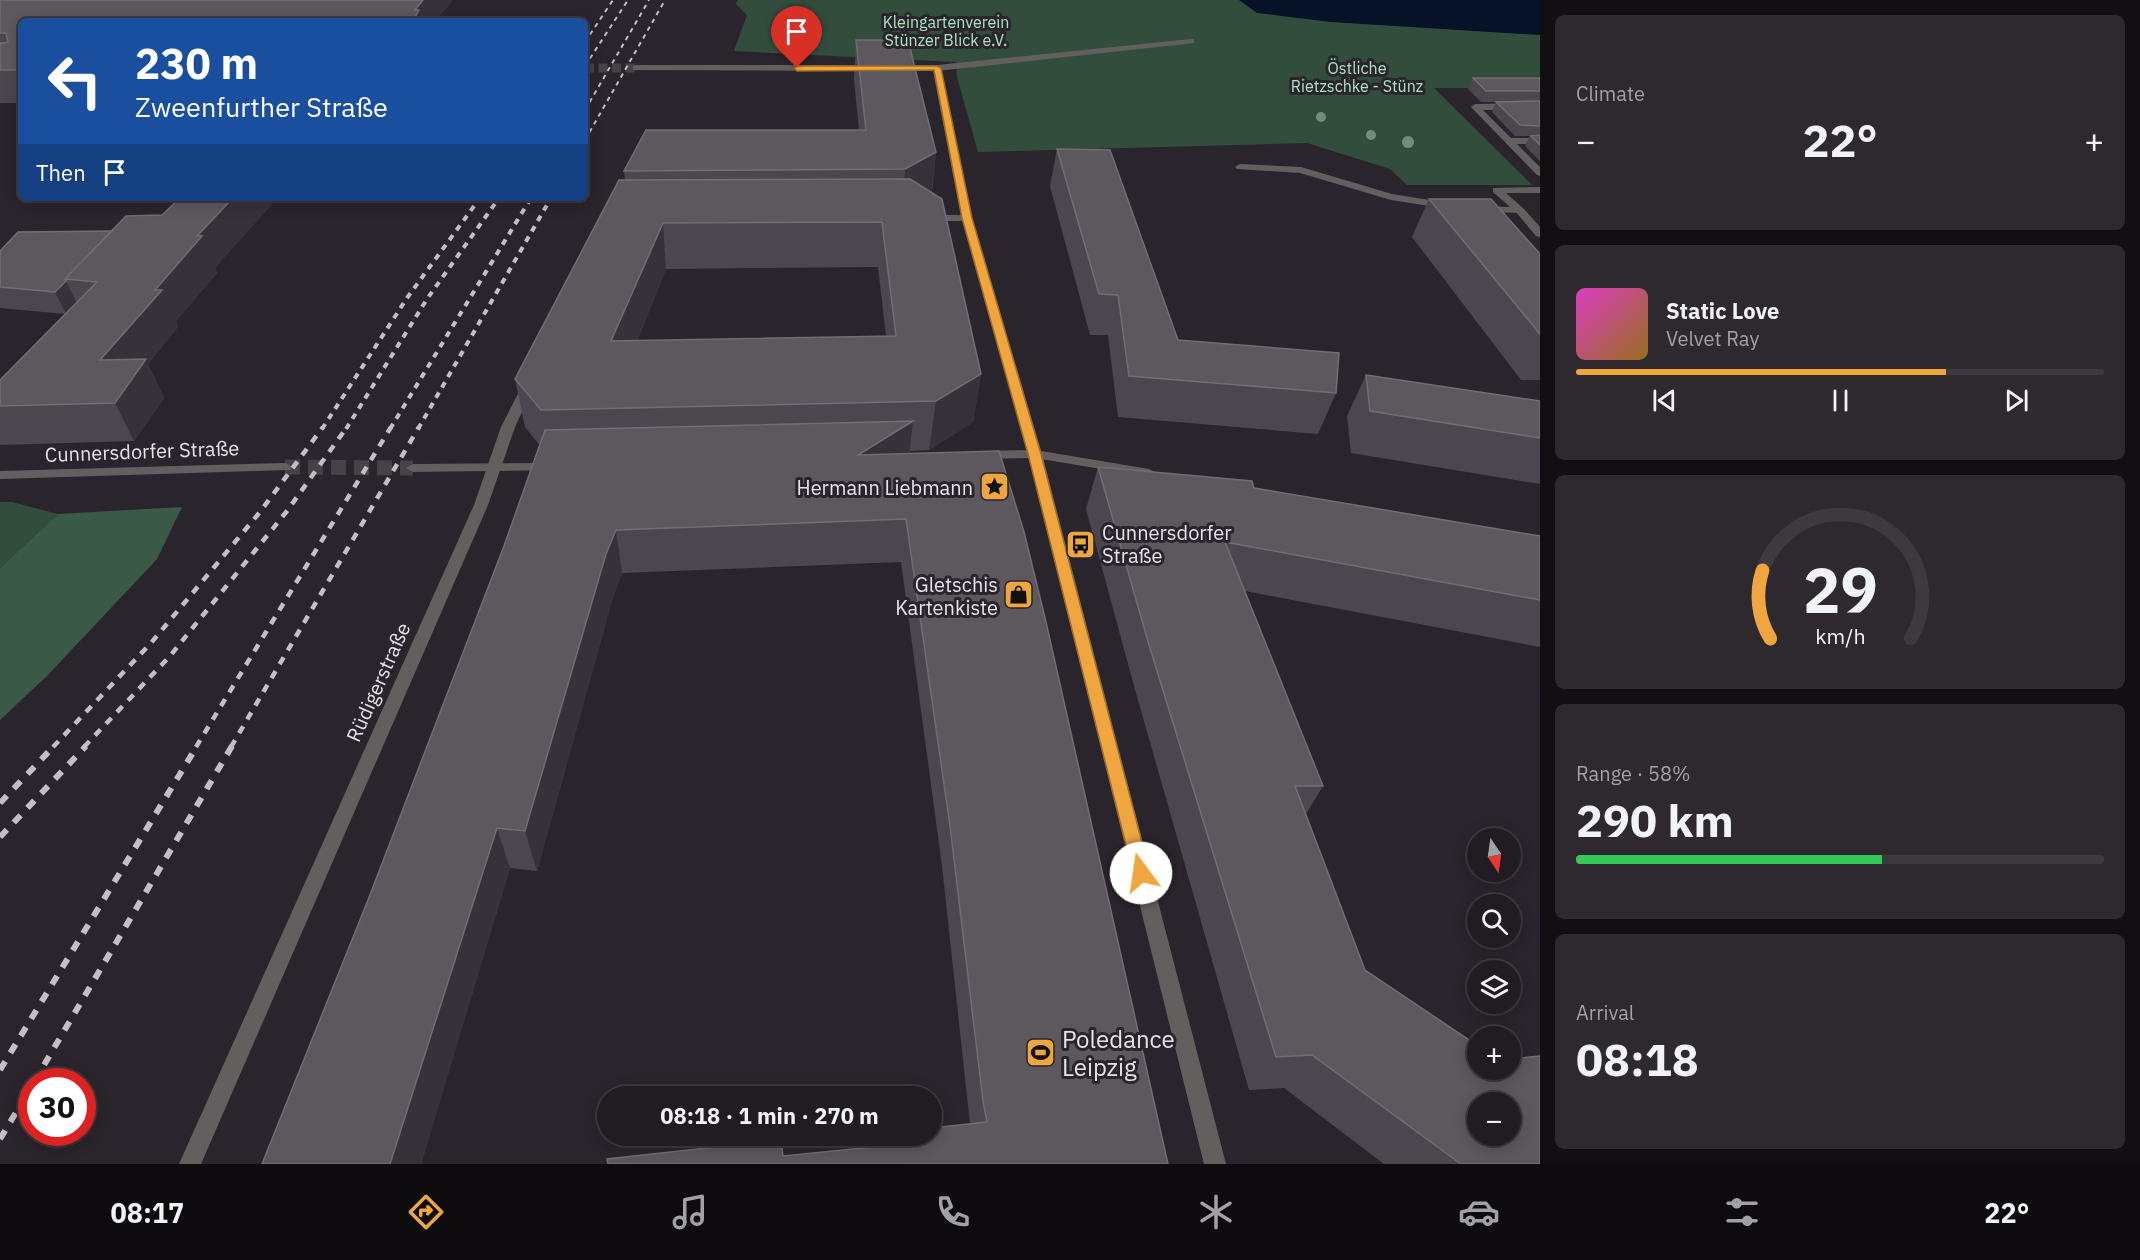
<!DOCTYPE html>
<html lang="en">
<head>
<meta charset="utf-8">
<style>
  :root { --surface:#201c21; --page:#2d292e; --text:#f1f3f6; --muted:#a2a1a5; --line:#3d3a3f; --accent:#f0a63e }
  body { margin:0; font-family:"IBM Plex Sans",sans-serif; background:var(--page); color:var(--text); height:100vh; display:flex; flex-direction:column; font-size:22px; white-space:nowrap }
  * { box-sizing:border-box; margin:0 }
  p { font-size:20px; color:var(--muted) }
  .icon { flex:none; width:33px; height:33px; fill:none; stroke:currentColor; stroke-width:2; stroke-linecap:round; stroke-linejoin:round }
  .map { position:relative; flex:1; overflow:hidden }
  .details { display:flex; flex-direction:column; gap:15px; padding:15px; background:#120f12; width:600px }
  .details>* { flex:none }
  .guide { position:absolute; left:18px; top:18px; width:570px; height:183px; border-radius:9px; box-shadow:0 3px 15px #0003,0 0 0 2px var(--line); background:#1a4fa0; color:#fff; overflow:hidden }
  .needle { width:39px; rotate:167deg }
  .controls { position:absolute; left:1467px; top:828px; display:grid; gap:12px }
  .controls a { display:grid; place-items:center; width:54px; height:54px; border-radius:50%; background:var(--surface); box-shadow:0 3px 15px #0003,0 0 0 2px var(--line); font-size:30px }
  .speed { position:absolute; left:18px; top:1068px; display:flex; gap:12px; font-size:30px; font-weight:700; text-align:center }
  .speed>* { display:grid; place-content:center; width:78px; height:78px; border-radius:50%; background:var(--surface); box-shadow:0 3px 15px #0003,0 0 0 2px var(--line); line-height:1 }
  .speed .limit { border:9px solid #d22; background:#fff; color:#111 }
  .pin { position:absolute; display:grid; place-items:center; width:51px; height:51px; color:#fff; margin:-62px -26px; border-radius:50% 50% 50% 0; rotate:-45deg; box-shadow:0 0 6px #0007 }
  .pin .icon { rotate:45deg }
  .me { position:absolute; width:66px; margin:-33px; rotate:346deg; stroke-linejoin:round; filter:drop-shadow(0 0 4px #0008) }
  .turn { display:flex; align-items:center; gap:21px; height:126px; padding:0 18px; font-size:27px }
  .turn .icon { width:78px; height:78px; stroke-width:2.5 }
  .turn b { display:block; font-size:42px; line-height:51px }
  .then { display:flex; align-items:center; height:57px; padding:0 18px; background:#0003; gap:12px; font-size:22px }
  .big { font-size:45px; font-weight:700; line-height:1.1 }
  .details .widget { flex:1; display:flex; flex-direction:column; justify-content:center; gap:9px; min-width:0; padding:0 21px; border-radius:9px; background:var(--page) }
  .details .dial { align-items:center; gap:0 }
  .dial svg { height:156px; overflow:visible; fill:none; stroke:var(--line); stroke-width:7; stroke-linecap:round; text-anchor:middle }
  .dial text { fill:var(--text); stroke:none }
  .song { display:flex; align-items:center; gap:18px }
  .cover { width:72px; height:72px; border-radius:9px; background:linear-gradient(135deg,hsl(310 70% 55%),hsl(40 70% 35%)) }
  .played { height:6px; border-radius:3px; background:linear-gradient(90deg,var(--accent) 70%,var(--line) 70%) }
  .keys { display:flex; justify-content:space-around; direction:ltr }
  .heat { display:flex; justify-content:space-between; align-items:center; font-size:33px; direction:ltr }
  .charge { height:9px; border-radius:4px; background:linear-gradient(90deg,#34c759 58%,var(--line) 0) }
  .trip { position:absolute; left:597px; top:1086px; width:345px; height:60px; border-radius:30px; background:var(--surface); box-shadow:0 3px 15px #0003,0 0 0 2px var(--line); font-weight:700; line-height:60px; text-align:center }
  .menu { display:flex; height:96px; justify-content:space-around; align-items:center; background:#0d0b0d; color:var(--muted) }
  .menu .icon { width:42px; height:42px }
  .menu .active { color:var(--accent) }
  .menu b { font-size:27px; color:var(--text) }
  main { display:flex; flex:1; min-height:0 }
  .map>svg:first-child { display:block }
  .green { fill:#334d3d }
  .forest { fill:#3b5947 }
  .water { fill:#051227 }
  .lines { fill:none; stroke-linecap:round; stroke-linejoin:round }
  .minor-tunnel { stroke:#464248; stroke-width:9; stroke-dasharray:9 4.5; stroke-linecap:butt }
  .tertiary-tunnel { stroke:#464248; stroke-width:15; stroke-dasharray:15 8; stroke-linecap:butt }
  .service { fill:#645f5f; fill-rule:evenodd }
  .minor { fill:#645f5f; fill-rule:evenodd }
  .tertiary { fill:#645f5f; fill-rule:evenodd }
  .rail-far3 { stroke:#c3bfc4; stroke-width:2; stroke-dasharray:4.5 4.5; stroke-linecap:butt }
  .rail-far2 { stroke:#c3bfc4; stroke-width:4; stroke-dasharray:6 6; stroke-linecap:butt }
  .rail-far1 { stroke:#c3bfc4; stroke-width:4.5; stroke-dasharray:8 8; stroke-linecap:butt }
  .rail { stroke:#c3bfc4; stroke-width:6; stroke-dasharray:10 10; stroke-linecap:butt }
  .tree { fill:#708e7d }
  .wall { fill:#4c474e; fill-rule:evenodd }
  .shaded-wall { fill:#373239 }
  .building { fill:#5c585e; stroke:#726d74; stroke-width:1.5; fill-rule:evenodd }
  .route { fill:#f0a63e; stroke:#9c6c28; stroke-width:1.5 }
  .labels { text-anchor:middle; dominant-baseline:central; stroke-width:6; stroke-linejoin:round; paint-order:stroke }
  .far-park-label { font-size:16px; fill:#a9e3bf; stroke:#2a252c }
  .street-label { font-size:20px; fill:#e7e3e8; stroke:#2a252c }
  .poi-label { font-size:20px; fill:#e7e3e8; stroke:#2a252c; text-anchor:end }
  .near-poi-label { font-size:24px; fill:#e7e3e8; stroke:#2a252c; text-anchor:start }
</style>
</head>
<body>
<main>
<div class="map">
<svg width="1540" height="1164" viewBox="0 0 1540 1164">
  <rect width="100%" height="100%" fill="#2a252c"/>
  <path class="green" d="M738,0H1540V88H1434L1532,185H1407L1390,169L1307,143L978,152L957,77L956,62L734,51L747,15L736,4Z
    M0,502H12L58,514L0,568Z"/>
  <path class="forest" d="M182,507L157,559L47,676L0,720V568L58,514Z"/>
  <path class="water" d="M1239,0H1540V35L1331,22L1257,13Z"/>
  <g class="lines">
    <path class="minor-tunnel" d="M585,68H636"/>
    <path class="tertiary-tunnel" d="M285,467L413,468"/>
    <path class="service" d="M1191,39H1194V43L937,71L933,68L937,65Z
      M1540,103V109L1483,110L1511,138H1540V144H1517L1540,167V176L1537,175L1471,107L1475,104Z
      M1240,164L1301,167L1392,194L1448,203L1453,206L1448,209L1391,200L1300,173L1237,169L1235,167Z
      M1540,187V193H1506L1524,209V213L1481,212L1476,209L1481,206L1510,207L1493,192V188Z"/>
    <path class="minor" d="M636,65H873L877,68L873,71L633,70V66Z
      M897,65H937L941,68L972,218L1042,454L1226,1164H1204L1028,454L963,221H927L922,218L927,215H961L933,71L894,70L893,68Z
      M1520,208L1524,209L1540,227V237L1536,236L1515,211Z
      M528,382L534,386L515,427L488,505L201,1164H179L474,505L501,427L522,386Z"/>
    <path class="tertiary" d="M1035,450L1149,469L1156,473L1149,477L1035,458L979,459L972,455L979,451Z
      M285,463L292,467L290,470L0,479V471Z
      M551,463L556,464L558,467L556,470L413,472L406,468L413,464Z"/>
    <path class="rail-far3" d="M585,42L613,0
      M585,66L628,0
      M585,110L649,0
      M585,140L665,0"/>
    <path class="rail-far2" d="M322,429L407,298L480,198
      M346,429L427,299L499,198
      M390,429L531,198
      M418,429L551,198"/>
    <path class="rail-far1" d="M53,747L151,643L260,512L323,427
      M84,747L170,656L287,511L347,427
      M196,747L391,427
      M231,747L419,427"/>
    <path class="rail" d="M0,803L54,746
      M0,837L86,746
      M0,1070L197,746
      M34,1082L232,746
      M0,1139L32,1086"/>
  </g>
  <g class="tree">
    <circle cx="1321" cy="117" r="5"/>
    <circle cx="1371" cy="135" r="5"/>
    <circle cx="1408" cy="142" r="6"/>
  </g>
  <path class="wall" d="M0,0H453L435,21H21V103H0Z
    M856,40L936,152L932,192L981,374L973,422L929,450L910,451V453L1168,1164L783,1156L921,1142L923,1136H932L970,1124L942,866L901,562L622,573L613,597L537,871L510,868L421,1164H262L368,900L504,546L540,446L525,427L515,379L625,180L624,171L859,130L854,80ZM878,267L886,336L637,341L666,269Z
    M1473,78H1540V161L1525,146L1530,136H1515L1492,112L1496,102H1515H1481L1468,89Z
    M1057,149L1178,340L1336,393L1318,434L1118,417L1108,335H1090L1050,186Z
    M1429,199L1540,254V380H1521L1412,237Z
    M162,215L215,268L217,273L176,321L178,327L148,364L164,398L134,441L0,445V380L65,314L0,308V251L112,231Z
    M1366,375L1540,401V484L1351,453L1347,416Z
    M1098,467L1254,488L1540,536V647L1245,591L1323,786L1306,814L1365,970L1478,1070L1540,1164H1384L1284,1088L1249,1090L1134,686L1086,509Z"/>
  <path class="shaded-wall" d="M421,0H453L435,21H413L415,10Z
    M936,152L931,196L901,213L905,169Z
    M233,198H278L215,268L217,273L176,321L178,327L148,364L164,398L134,441L115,403L100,360L197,236Z
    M663,223L666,269L617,389L611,341Z
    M66,281L77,303L66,314L55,292Z
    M981,374L973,422L929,450L936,401Z
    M913,421L908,464L858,455Z
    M616,530L622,573L613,597L537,871L525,831L606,554Z
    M497,828L510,868L421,1164H390Z"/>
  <path class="building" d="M0,0H423L415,10H419L413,21H21V70H0V43H6L8,41L6,33H0Z
    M856,40H896L909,44L936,152L905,169L624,171L646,130H866Z
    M1473,78H1540V91H1486Z
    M1540,101V126L1520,125L1496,102Z
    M1540,135V145L1531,136Z
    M1057,149L1110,150L1178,340L1339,353L1336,393L1129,376L1118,295L1099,294Z
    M910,179L942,199L981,374L936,401L541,410L515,379L619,180ZM882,222L896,336L611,341L663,223Z
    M180,198H233L197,236H202L155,290H162L100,360L146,359L115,403L0,406V380L97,282L65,279L126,216L162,215Z
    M1429,199H1491L1540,254V334Z
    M112,231L65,279L66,281L55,292L0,287V251L18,232Z
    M1366,375L1540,401V438L1370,411Z
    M913,421L858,455L999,451L1024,532L1046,622L1168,1164H608L607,1159L781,1140L783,1156L923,1142V1136H932V1128L987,1122L983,1101L950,826L906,519L616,530L606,554L525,831L497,828L390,1164H262L368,900L504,546L545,430Z
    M1098,467L1252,481L1254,488L1540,536V600L1225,542L1323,786H1295L1365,970L1478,1046V1070H1510V1059L1540,1056V1164H1461L1312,1055L1276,1057L1149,645ZM1478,1102H1510V1136H1478Z"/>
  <path class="route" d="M937,66L941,68L972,218L1041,454L1150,873L1147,878L1141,880L1135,878L1133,873L1028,454L962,218L934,70L797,71L794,68L797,66Z"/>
  <defs>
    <symbol id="sight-square" viewBox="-11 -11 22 22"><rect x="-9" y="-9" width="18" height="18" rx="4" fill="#f0a63e" stroke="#2a252c"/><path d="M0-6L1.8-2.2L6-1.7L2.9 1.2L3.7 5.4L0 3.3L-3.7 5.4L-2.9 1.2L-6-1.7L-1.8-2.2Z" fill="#111"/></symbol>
    <symbol id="bus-square" viewBox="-11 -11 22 22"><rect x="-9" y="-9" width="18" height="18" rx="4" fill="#f0a63e" stroke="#2a252c"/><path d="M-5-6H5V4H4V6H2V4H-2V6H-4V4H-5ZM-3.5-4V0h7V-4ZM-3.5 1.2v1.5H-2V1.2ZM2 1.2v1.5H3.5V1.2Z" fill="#111"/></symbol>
    <symbol id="shop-square" viewBox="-11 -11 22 22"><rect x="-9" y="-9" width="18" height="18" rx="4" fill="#f0a63e" stroke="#2a252c"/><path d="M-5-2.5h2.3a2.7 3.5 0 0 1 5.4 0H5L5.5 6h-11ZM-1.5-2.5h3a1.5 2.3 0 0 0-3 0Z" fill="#111"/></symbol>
    <symbol id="stadium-square" viewBox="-11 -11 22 22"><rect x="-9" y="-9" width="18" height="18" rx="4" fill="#f0a63e" stroke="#2a252c"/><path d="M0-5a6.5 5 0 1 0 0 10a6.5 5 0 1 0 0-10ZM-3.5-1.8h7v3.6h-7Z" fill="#111"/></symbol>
  </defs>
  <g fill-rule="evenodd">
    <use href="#sight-square" x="978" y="470" width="33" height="33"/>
    <use href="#bus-square" x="1064" y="528" width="33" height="33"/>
    <use href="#shop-square" x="1002" y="578" width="33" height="33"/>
    <use href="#stadium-square" x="1024" y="1036" width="33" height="33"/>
  </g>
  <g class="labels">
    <g class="far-park-label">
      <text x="946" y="22">Kleingartenverein<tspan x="946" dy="18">Stünzer Blick e.V.</tspan></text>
      <text x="1357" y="68">Östliche<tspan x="1357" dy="18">Rietzschke - Stünz</tspan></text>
    </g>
    <g class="street-label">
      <text transform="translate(142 451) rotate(-2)">Cunnersdorfer Straße</text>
      <text transform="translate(378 682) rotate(-66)">Rüdigerstraße</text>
    </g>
    <g class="poi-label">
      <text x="973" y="487">Hermann Liebmann</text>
      <text x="1102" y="532" text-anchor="start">Cunnersdorfer<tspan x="1102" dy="23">Straße</tspan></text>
      <text x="998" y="584">Gletschis<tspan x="998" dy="23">Kartenkiste</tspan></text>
    </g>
    <g class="near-poi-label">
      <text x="1062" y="1039">Poledance<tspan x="1062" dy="28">Leipzig</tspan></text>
    </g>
  </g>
</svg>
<div class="controls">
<a><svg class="needle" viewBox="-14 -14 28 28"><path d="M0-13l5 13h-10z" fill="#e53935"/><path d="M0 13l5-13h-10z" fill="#a2a1a5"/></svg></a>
<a><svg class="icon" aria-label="search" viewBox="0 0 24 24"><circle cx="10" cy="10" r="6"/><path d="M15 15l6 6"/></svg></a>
<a><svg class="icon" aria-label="layers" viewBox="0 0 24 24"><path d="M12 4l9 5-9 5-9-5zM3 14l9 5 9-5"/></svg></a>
<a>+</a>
<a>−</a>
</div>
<div class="speed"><div class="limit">30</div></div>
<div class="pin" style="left:797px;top:68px;background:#d93025"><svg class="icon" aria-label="arrive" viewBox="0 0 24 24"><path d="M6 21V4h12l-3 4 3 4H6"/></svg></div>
<svg class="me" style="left:1141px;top:873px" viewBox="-20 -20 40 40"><circle r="19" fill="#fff"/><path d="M0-13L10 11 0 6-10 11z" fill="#f0a63e"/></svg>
<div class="trip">08:18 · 1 min · 270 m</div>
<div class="guide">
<div class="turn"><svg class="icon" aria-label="left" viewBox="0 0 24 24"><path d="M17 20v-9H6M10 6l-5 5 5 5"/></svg><div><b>230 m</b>Zweenfurther Straße</div></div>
<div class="then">Then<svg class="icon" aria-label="arrive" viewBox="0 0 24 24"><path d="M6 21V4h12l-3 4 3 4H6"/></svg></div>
</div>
</div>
<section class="details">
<div class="widget"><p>Climate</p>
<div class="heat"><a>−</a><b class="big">22°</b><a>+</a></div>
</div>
<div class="widget">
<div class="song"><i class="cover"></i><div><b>Static Love</b><p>Velvet Ray</p></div></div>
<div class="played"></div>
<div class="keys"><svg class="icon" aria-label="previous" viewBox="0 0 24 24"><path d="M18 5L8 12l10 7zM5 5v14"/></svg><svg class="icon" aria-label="pause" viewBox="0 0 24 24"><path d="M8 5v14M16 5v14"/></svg><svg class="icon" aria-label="next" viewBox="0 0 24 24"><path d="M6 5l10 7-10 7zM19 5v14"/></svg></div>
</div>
<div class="widget dial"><svg viewBox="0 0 100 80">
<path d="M14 69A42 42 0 1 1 86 69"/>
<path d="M14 69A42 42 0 0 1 10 34" stroke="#f0a63e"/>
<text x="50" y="56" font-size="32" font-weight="700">29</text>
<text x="50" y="72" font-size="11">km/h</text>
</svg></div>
<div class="widget"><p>Range · 58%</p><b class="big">290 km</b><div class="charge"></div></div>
<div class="widget"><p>Arrival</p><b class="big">08:18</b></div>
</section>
</main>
<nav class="menu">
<b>08:17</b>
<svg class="icon active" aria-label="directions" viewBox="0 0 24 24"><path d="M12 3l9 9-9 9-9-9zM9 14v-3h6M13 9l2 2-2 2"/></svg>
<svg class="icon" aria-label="music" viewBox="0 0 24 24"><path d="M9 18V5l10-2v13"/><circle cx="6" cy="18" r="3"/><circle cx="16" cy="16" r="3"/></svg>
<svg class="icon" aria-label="phone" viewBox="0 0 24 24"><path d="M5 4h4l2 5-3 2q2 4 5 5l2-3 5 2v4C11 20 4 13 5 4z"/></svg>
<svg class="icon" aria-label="climate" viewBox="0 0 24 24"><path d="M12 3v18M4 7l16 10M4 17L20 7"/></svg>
<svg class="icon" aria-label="car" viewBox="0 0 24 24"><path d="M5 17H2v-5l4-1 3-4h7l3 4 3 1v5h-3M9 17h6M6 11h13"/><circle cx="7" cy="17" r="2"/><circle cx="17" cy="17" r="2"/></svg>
<svg class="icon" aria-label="filters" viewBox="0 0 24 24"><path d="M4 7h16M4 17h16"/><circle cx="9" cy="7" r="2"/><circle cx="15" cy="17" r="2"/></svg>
<b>22°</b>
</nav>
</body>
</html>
